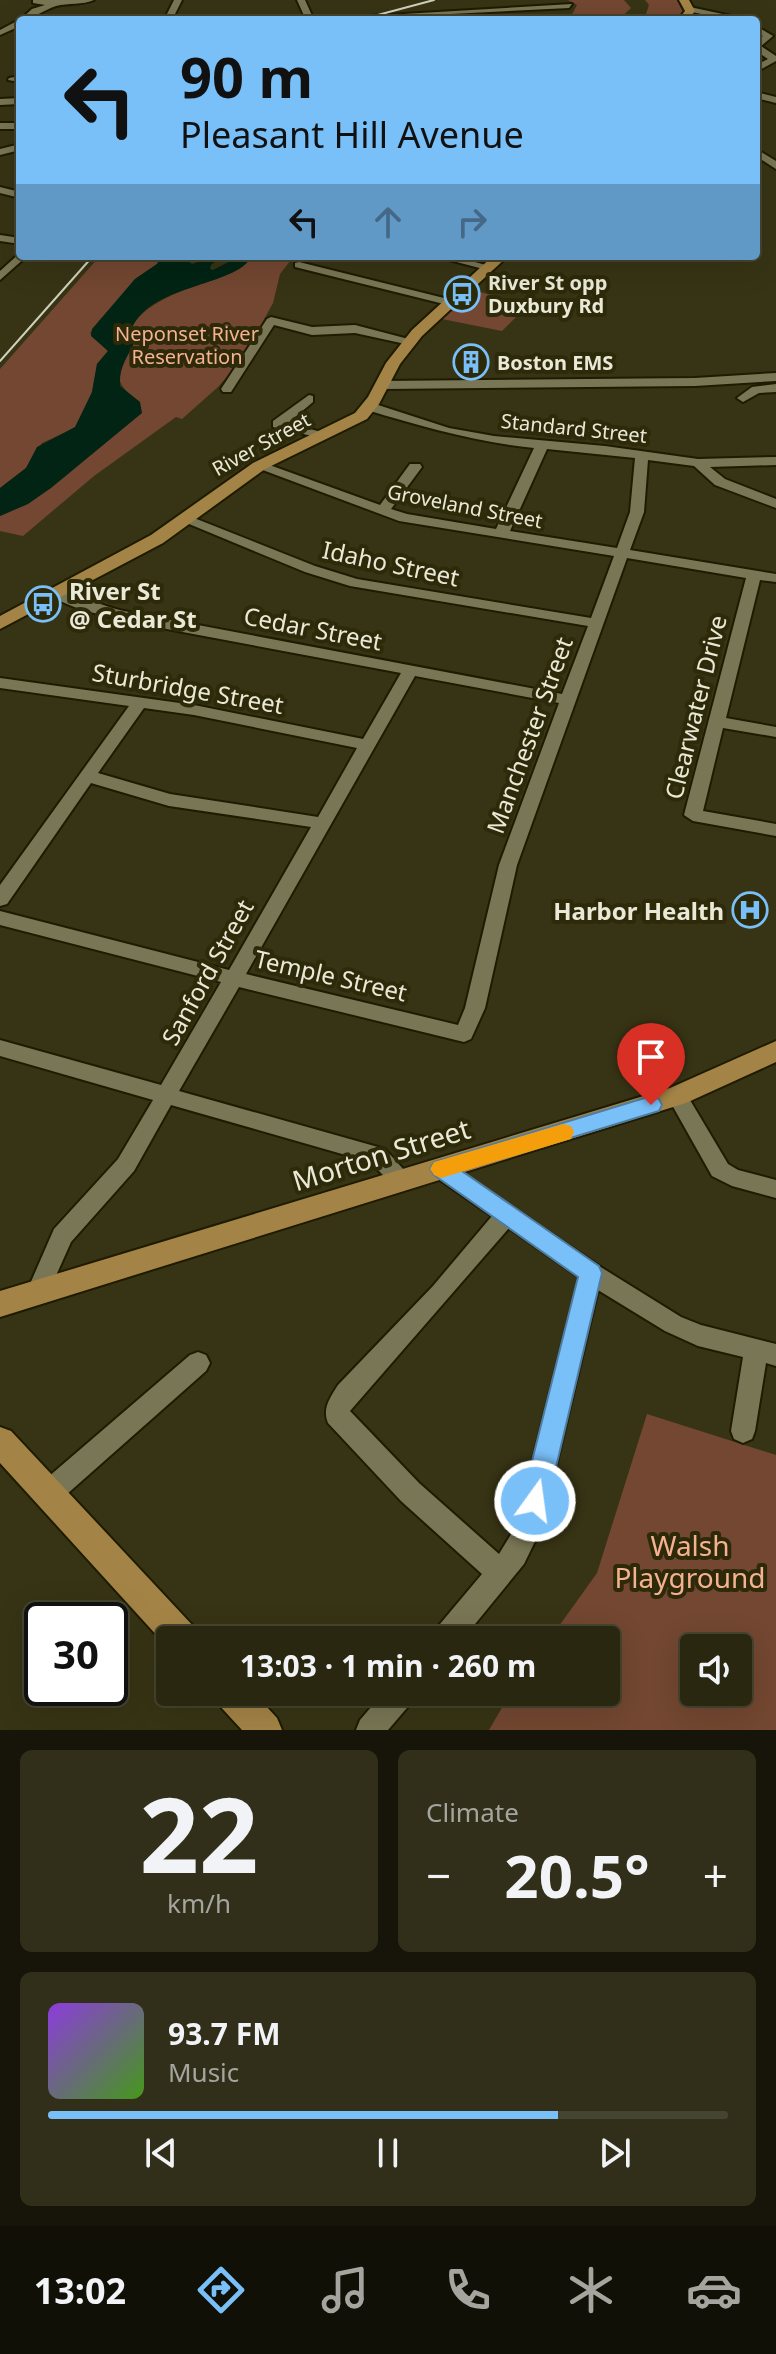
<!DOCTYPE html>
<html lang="en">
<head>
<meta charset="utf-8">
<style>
  :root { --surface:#292710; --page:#312f19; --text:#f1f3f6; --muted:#a5a59f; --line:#454430; --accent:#79bff8 }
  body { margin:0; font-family:"Noto Sans",sans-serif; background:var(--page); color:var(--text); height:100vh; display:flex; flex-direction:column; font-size:30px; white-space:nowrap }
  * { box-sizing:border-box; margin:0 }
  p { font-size:26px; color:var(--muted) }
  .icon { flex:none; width:44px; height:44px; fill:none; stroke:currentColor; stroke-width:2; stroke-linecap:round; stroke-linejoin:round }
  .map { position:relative; height:1730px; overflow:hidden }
  .side { display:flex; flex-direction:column; gap:20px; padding:20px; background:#171509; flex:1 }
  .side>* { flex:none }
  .guide { position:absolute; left:16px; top:16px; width:744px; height:244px; border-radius:8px; box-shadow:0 8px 32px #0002,0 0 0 2px var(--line); background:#79bff8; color:#111; overflow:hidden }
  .tools { position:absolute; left:680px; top:1634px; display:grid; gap:16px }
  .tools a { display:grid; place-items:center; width:72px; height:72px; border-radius:8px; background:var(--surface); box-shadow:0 8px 32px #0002,0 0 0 2px var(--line); font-size:40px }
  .speed { position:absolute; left:24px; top:1602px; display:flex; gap:16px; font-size:40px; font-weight:700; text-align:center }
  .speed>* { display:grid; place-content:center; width:104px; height:104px; border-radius:50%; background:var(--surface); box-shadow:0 8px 32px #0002,0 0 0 2px var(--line); line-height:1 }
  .speed .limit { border:4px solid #111; border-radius:12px; background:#fff; color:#111 }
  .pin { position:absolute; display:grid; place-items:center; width:68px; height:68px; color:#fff; margin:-82px -34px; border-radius:50% 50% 50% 0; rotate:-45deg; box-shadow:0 0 8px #0007 }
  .pin .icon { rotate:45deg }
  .me { position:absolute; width:88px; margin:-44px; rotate:14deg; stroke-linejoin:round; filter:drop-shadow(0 0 6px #0008) }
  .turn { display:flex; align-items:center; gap:28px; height:168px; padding:0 32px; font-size:36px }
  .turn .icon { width:104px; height:104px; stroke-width:2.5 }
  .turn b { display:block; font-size:56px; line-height:68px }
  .lanes { display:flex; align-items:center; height:76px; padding:0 32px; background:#0003; justify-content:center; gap:40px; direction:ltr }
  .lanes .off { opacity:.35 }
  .big { font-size:60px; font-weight:700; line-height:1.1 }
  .side .widget { flex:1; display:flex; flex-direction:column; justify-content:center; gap:12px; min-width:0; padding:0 28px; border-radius:12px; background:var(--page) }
  .side .dial { align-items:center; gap:0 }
  .dial b { font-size:104px; line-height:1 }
  .song { display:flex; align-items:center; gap:24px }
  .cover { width:96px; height:96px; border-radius:12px; background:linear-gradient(135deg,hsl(270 70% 55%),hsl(100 70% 35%)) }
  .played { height:8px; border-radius:4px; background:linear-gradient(90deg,var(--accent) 75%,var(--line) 75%) }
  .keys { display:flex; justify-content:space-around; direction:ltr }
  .heat { display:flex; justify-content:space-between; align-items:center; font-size:44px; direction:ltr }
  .side .tiles { flex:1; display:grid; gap:20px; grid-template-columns:1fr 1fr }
  .widget:last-child { grid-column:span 2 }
  .trip { position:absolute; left:156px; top:1626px; width:464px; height:80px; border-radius:8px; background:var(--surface); box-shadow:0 8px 32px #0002,0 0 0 2px var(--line); font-weight:700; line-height:80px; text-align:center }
  .menu { display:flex; height:128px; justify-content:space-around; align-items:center; background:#101006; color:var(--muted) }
  .menu .icon { width:56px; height:56px }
  .menu .active { color:var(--accent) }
  .menu b { font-size:36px; color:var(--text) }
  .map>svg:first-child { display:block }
  .green { fill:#734731; fill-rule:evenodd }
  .water { fill:#012414 }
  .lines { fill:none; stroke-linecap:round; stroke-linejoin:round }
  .minor-casing { stroke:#1f1b00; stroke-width:4 }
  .major-casing { stroke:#1f1b00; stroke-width:4 }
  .minor { fill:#797655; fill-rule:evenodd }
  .major { fill:#a48446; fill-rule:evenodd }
  .tram { stroke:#d1d0bc; stroke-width:2 }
  .route { fill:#79bff8; stroke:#4f7ca1; stroke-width:2 }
  .slow { fill:#f59e0b }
  .labels { text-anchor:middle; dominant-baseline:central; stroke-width:8; stroke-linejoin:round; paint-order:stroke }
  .far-poi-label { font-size:20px; font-weight:bold; fill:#eae9d7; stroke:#2d2a0a; text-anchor:start }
  .far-park-label { font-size:20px; fill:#f5b190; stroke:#2d2a0a }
  .far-street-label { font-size:20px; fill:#eae9d7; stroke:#2d2a0a }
  .street-label { font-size:24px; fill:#eae9d7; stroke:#2d2a0a }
  .poi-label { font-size:24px; font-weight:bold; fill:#eae9d7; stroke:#2d2a0a; text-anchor:start }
  .near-street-label { font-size:28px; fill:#eae9d7; stroke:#2d2a0a }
  .near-park-label { font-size:28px; fill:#f5b190; stroke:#2d2a0a }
</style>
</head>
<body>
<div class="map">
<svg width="776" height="1730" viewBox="0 0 776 1730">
  <rect width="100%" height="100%" fill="#373415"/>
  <path class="green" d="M568,0H624L631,8L618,20H569L577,5Z
    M645,0H677L683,12L675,20H644L649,5Z
    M100,256H162L157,264L135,279L90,333L108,351L97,364L92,392L79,423L73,429L42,443L26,468L0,488V369Z
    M252,256H294L280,274L273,303L243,358L218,387L182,419L176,417L94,476L23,536L0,531V516C58,491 98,448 140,402C113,384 114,372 133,346L131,328C156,284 238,284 252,256Z
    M473,290L528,305L502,331L442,319Z
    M647,1414L776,1455V1730H489L511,1692H606V1640H549L597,1573ZM694,1648H738V1692H694Z"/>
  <path class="water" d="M162,256H180L192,264L198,262L195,256H222L211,265L210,269L213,270L240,256H252C236,288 144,283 130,334L134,343C127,359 119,366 120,386L140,402L142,413L51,488L28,504L0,516V488L26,468L37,447L75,427L92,392L97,364L108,351L91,336L92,329L135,279L157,264Z"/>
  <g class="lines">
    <defs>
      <path id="minor" d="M94,0C83,5 68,3 56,6C43,10 32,20 20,20L32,9L45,5L33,3V0Z
        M174,0H182L172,20H164Z
        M297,0H305L314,20H306Z
        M572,4L569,8L331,20L335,18Z
        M690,7L741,18L745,20H730L687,11Z
        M17,21H20V26L0,35V30Z
        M756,26L773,36L761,46L776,56V61L756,72V65L768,59L756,51V42L763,36L756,32Z
        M20,76V82L8,80L9,78Z
        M756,92L776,97V103L756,98Z
        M20,98V104L0,105V99Z
        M0,123H20V129H0Z
        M20,144V150L0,155V149Z
        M756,149L776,161V169L756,156Z
        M0,187L20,192V198L0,193Z
        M0,235L20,238V244L0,241Z
        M20,253V256H27L0,280V271Z
        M434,256H453L493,267L487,270Z
        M299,262L452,300L454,302L448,305L295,267V263Z
        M271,317L312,327L355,325L416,341L410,345L355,333L312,335L274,325L231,392H223L221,389L267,319Z
        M776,373V381L695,386L382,389L376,385L382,381L695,378Z
        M776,384V392L759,393L743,402L737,398L752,387Z
        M309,395L313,396V402L288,423L325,433V439L273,427V421Z
        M367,404H375L449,428L494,436L605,446L698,459L776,457V465L710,467L725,479L776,499V508L715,485L694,466L648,460L644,512L630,550L776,574V582L760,580L726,718L776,727V737L723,728L703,811L776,824V836L693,821L684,815L746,578L627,558L517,865L485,1008L471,1039L464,1042L239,987L179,1091L385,1149L414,1181L411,1187L403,1190L395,1187L370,1162L171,1105L134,1171L71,1242L46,1298L38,1301L30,1298L27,1291L54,1229L118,1159L153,1100L0,1056V1040L161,1085L221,982L0,925V911L229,970L311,827L169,806L91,783L7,904L0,906V885L129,706L0,688V678L194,705L363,739L401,673L124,621L79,609L48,596V590C58,588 108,608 124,611L562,694L588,626L350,586L305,572L177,519L184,515L189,516L315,566L357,579L591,618L614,556L399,521L252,466L254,463H264L380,505L410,464H420L422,467L391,509L407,514L496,529L534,448C476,442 423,427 367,410ZM547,449L635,458L630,512L617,548L510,531ZM415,676L559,703L499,865L465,1008L458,1025L246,974ZM144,708L194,715L357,748L318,817L170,794L98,773Z
        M677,1088L684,1090L728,1164L738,1170L776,1180V1198L732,1186L712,1176L667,1096L670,1090Z
        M441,1160L599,1266L681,1317L701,1325L776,1344V1366L766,1363L755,1431L752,1439L743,1443L734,1439L731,1431L743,1357L698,1346L665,1331L598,1290L541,1529L524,1564L462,1640H431L435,1630L482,1574L401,1501L328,1423C322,1408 330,1398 338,1385L433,1286L492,1216L433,1175L430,1169L433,1163ZM509,1228L579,1277L516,1526L499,1554L419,1483L350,1411Z
        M198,1352L206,1355L210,1363L206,1371L58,1502L49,1505L40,1502L36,1493L40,1484L190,1355Z
        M384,1692H416L412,1702L388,1730H356L360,1720Z"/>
      <path id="major" d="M679,0H689L695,11L688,20H678L685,11Z
        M493,256H508L422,336L400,364L379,404L367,419L265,469L163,543L0,629V616L151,535L253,463L355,413L368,397L386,363L412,330Z
        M776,1041V1062L686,1103L0,1317V1291L670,1088Z
        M0,1427L11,1431L195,1628L200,1640H170V1650L0,1463Z
        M213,1692H253L277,1718L282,1730H242L218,1704Z"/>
    </defs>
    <use href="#minor" class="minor-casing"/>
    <use href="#major" class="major-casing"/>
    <use href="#minor" class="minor"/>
    <use href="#major" class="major"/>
    <path class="tram" d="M359,20L434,0
      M0,361L93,256"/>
  </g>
  <path class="route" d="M651,1096L659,1099L662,1105L659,1111L462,1171L599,1266L602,1273L548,1501L544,1510L535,1513L526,1510L522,1501L578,1277L434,1175L430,1169L434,1162L441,1160Z"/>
  <path class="slow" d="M563,1124L571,1126L574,1132L571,1139L441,1178L434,1175L430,1169L434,1162L441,1160Z"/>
  <defs>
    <symbol id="bus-ring" viewBox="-11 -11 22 22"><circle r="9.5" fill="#2d2a0a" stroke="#79bff8" stroke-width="1.5"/><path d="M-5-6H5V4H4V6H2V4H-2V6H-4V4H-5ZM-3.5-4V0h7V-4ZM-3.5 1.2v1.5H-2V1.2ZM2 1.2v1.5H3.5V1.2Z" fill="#79bff8"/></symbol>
    <symbol id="building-ring" viewBox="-11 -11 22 22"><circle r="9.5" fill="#2d2a0a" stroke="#79bff8" stroke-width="1.5"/><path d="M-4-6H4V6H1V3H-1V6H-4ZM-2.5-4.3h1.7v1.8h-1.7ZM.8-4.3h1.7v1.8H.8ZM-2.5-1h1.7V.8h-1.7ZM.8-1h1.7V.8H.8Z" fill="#79bff8"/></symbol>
    <symbol id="hospital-ring" viewBox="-11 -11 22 22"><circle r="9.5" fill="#2d2a0a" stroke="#79bff8" stroke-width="1.5"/><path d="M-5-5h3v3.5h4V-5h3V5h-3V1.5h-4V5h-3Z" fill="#79bff8"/></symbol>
  </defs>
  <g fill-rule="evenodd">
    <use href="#bus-ring" x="442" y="274" width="40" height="40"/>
    <use href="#building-ring" x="451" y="342" width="40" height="40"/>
    <use href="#bus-ring" x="23" y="584" width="40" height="40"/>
    <use href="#hospital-ring" x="730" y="890" width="40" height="40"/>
  </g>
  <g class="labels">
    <g class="far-poi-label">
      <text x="488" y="282">River St opp<tspan x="488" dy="23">Duxbury Rd</tspan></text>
      <text x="497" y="362">Boston EMS</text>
    </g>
    <g class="far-park-label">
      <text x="187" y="333">Neponset River<tspan x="187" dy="23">Reservation</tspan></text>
    </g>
    <g class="far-street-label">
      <text transform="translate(574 428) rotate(6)">Standard Street</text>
      <text transform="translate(261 444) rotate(-29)">River Street</text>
      <text transform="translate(465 506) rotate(11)">Groveland Street</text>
    </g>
    <g class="street-label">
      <text transform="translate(391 563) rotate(12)">Idaho Street</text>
      <text transform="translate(313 628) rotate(11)">Cedar Street</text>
      <text transform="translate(188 688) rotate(10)">Sturbridge Street</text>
      <text transform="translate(695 707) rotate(-76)">Clearwater Drive</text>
      <text transform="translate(529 735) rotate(-70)">Manchester Street</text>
      <text transform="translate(207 972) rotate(-61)">Sanford Street</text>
      <text transform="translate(331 975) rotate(13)">Temple Street</text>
    </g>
    <g class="poi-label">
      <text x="69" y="590">River St<tspan x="69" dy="28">@ Cedar St</tspan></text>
      <text x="724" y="910" text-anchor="end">Harbor Health</text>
    </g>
    <g class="near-street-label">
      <text transform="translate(381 1154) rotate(-17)">Morton Street</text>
    </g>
    <g class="near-park-label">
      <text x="690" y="1545">Walsh<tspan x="690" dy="32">Playground</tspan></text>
    </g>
  </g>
</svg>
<div class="tools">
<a><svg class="icon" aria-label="sound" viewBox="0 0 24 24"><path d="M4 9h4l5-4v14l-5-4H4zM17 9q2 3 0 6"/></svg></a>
</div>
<div class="speed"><div class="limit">30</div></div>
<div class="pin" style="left:651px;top:1105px;background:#d93025"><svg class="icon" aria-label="arrive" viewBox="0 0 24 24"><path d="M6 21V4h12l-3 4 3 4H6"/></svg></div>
<svg class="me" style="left:535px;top:1501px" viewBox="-20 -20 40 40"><circle r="17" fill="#79bff8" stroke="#fff" stroke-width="3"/><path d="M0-11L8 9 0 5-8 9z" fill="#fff"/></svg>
<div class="trip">13:03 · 1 min · 260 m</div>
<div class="guide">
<div class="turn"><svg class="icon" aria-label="left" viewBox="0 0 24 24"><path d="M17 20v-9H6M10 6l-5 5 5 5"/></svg><div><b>90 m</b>Pleasant Hill Avenue</div></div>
<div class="lanes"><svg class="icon" aria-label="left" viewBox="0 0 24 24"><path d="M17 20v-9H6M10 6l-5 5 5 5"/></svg><svg class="icon off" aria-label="ahead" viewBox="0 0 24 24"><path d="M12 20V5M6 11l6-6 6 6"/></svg><svg class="icon off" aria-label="right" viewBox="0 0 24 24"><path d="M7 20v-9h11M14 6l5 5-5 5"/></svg></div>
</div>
</div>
<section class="side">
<div class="tiles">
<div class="widget dial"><b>22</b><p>km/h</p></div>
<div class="widget"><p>Climate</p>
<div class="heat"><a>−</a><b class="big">20.5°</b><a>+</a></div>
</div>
<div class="widget">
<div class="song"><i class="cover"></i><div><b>93.7 FM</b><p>Music</p></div></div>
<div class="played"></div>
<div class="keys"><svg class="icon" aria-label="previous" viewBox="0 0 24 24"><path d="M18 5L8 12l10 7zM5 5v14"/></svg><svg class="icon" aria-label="pause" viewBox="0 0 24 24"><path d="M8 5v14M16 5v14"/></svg><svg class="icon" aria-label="next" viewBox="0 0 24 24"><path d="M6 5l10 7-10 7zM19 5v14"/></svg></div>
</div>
</div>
</section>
<nav class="menu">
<b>13:02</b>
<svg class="icon active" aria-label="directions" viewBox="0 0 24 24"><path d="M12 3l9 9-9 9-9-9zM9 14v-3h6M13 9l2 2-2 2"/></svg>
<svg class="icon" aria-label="music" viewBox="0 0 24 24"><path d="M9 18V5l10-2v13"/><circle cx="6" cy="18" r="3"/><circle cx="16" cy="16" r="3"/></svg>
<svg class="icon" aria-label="phone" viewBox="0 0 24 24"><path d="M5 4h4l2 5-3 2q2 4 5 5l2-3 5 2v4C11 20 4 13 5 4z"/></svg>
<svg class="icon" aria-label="climate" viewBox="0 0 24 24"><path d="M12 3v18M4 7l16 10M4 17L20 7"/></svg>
<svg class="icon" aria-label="car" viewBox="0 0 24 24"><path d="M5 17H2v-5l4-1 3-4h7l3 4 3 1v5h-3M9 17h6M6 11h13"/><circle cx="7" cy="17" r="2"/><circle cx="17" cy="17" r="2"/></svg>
</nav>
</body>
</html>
